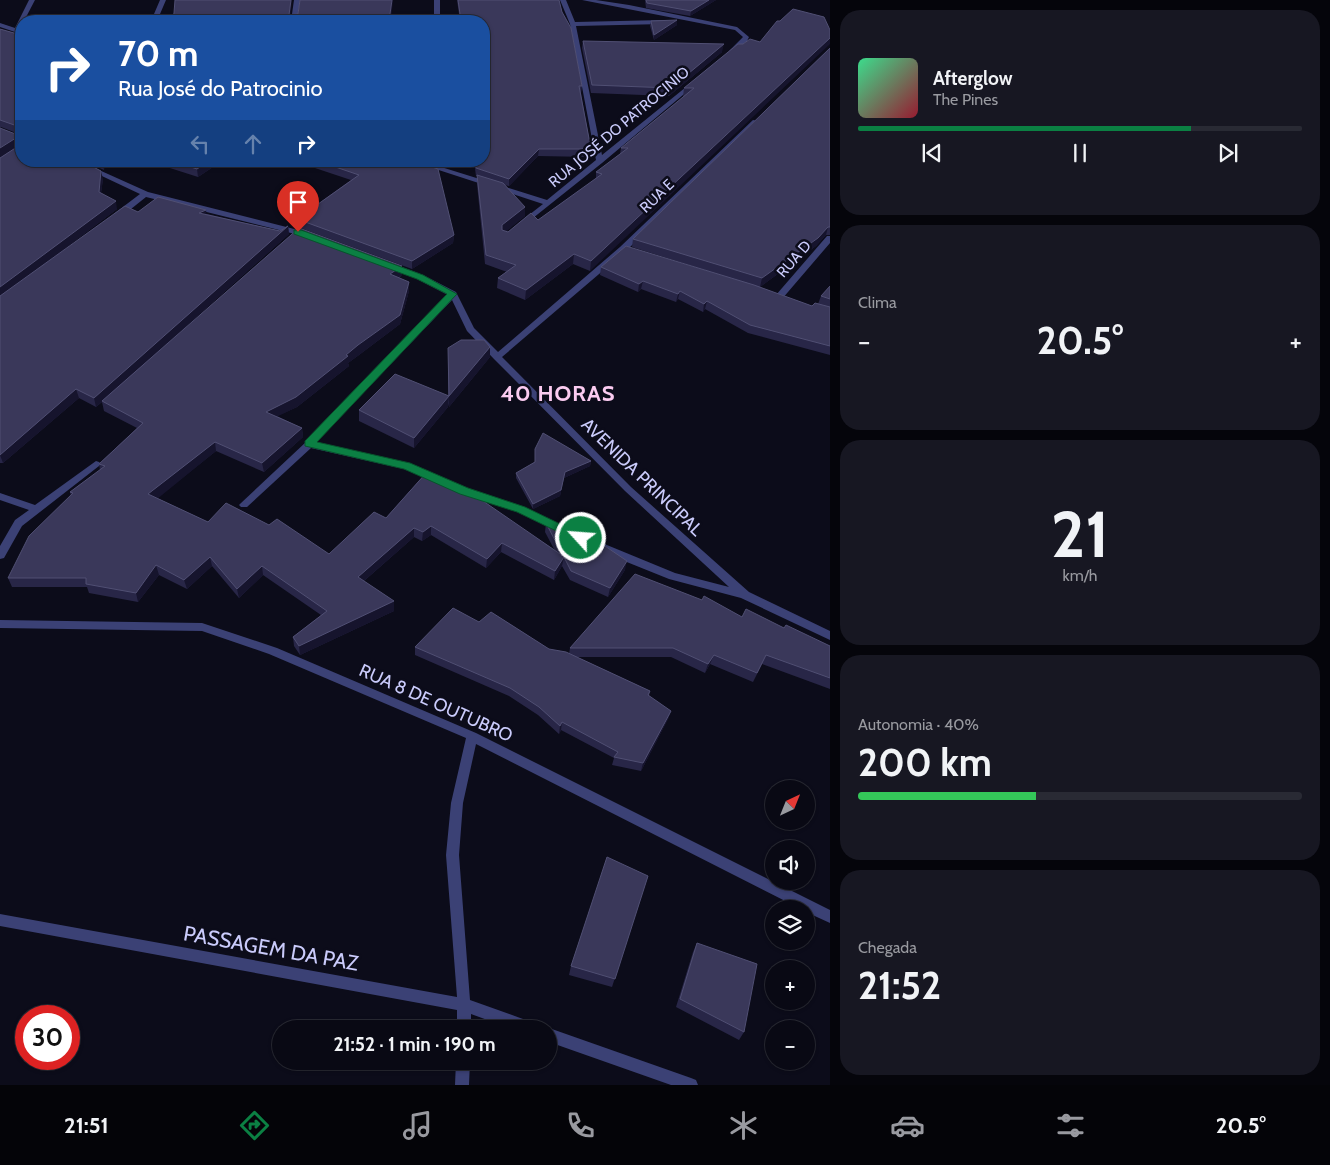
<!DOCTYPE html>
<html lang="pt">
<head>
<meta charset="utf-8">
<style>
  :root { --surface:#090914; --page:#171722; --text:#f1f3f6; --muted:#999aa0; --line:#292a34; --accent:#0b8043 }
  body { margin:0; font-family:Cabin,sans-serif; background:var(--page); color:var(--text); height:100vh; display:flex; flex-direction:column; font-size:19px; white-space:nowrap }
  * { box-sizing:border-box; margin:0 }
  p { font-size:16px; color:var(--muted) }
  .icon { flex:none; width:28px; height:28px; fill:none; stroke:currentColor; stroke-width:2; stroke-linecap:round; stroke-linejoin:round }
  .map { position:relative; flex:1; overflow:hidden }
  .sheet { display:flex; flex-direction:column; gap:10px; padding:10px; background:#05050b; width:500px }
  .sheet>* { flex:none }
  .top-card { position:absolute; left:15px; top:15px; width:475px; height:152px; border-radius:20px; box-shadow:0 1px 4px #0004,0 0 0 1px var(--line); background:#1a4fa0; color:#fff; overflow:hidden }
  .needle { width:32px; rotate:43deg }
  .tools { position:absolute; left:765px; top:780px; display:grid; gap:10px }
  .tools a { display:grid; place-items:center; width:50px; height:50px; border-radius:50%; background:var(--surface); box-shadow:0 1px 4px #0004,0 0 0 1px var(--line); font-size:25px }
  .speed { position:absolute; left:15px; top:1005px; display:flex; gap:10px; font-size:25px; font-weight:700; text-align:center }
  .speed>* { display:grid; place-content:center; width:65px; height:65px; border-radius:50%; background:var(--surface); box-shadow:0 1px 4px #0004,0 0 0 1px var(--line); line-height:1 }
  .speed .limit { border:8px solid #d22; background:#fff; color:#111 }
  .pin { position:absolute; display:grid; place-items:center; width:42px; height:42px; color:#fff; margin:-51px -21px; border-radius:50% 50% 50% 0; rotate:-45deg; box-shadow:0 0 5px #0007 }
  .pin .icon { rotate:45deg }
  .me { position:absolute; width:55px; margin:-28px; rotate:296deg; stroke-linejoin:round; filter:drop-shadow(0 0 4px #0008) }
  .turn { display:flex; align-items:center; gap:18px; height:105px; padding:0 20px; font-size:22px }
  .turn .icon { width:65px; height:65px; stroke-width:2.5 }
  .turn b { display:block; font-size:35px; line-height:42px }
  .lanes { display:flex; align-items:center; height:48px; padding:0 20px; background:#0003; justify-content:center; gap:25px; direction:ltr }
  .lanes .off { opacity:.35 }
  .big { font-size:38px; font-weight:700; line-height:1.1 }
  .sheet .tile { flex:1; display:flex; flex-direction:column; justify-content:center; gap:8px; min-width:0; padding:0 18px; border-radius:20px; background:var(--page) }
  .sheet .dial { align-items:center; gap:0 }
  .dial b { font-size:65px; line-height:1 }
  .song { display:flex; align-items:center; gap:15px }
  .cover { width:60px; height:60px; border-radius:8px; background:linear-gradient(135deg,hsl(150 70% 55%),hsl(350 70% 35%)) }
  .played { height:5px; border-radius:2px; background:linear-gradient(90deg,var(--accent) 75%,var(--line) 75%) }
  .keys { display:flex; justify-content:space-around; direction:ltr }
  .heat { display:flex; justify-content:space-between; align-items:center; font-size:28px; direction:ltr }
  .charge { height:8px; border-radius:4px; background:linear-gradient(90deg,#34c759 40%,var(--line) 0) }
  .trip { position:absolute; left:272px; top:1020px; width:285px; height:50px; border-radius:25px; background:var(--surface); box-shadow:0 1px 4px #0004,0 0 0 1px var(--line); font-weight:700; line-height:50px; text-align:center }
  .tab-bar { display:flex; height:80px; justify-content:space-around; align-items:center; background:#040408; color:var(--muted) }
  .tab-bar .icon { width:35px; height:35px }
  .tab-bar .selected { color:var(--accent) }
  .tab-bar b { font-size:22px; color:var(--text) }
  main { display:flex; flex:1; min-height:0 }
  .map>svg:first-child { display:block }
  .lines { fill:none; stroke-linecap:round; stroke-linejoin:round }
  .minor { fill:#3b4175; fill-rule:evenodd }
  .wall { fill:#282647 }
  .shaded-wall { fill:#16142d }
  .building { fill:#3a385a; stroke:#504f73 }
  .route { fill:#0b8043; stroke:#07532c }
  .labels { text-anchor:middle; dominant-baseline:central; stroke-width:5; stroke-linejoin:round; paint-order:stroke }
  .far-street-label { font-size:15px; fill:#cacbfb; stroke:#0c0c1a }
  .street-label { font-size:18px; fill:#cacbfb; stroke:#0c0c1a }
  .near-street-label { font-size:21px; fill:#cacbfb; stroke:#0c0c1a }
  .district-label { font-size:22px; font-weight:bold; letter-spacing:1px; fill:#fbcbf0; stroke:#0c0c1a }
</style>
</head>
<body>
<main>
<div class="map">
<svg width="830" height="1085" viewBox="0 0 830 1085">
  <rect width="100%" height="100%" fill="#0c0c1a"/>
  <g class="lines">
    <path class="minor" d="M29,0H35L24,21H21V34L0,27V23L15,28Z
      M160,0H166L157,21H151Z
      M294,0H300L297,21H291Z
      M434,0H440V21H434Z
      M560,0H566L575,22L664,20L667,22L664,24L576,26L602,155L691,83L696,84L602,163L523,226H520V222L543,204L411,161H422L547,200L596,160L570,24Z
      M582,0H596L629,5L737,27L749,37L747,41L731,54L729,53V51L743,37L735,30Z
      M753,120L758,121L626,251L502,357L631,487L749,592L830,631V640L741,598L669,579L577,542L518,511L461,493L404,469L311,448L247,507H241L239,505L241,503L306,442L448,295L417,279L388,268V264H394L423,275L456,292L474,328L498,352L620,247ZM452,300L467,331L494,359L625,491L729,587L675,573L585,536L524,507L467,489L409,464L316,442Z
      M70,161H79L148,192L310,233L311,235L307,237L146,197L121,217H115V213L140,194Z
      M827,236H830V243L782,299H776V295Z
      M96,461L99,462L101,464L99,466L22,526L4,558L0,559V546L15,520L29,510L0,500V493L35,505Z
      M0,620L202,623L277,648L476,733L830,910V923L806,912V909H801L476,744L463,803L459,855L470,1000L537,1024L539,1029H512L471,1014V1029H457V1010L0,926V914L457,997L446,855L451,803L466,738L269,654L202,631L0,628Z
      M549,1028L691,1078L696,1080L698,1085H671L549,1042V1029H547Z
      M456,1061H470L469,1085H455Z"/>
  </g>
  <path class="wall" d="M457,0H559L582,86L581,93L591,149L590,157L538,156L509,186L504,185L525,216L506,231L508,232L538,220L596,179V172L620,154L621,148L684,97H683L684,88L738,44L590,271L573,264L525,300L497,288L498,278L507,272L485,264L477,184V176H476L474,161H484V21H460Z
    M645,0H716L690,16L646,8Z
    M651,21L677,25L654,40L650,26Z
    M0,29L21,35V161L103,179L101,193L117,209L47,262L138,212L207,214L280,231L288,226L289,234L144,364L402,275L399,278L409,282V291L400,324L359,355L348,363L349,366L297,407L277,416L302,428L303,437L264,472L216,451L157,498L208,522L269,525L329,554L386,518L427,472L554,549L545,532L546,523L625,570L608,597L570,580L562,566L554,580L501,552L486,568L431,535L422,541L414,537L364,581L394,611L300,655L294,646L293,637L321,615L263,575L239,598L212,566L187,589L159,575L138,602L89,593L87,587H12L8,578L71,496L70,492L100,470L99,464L137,428L104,411L102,402L96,407L79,398L3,463H0V158L19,134L1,127L0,128Z
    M583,41L722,52L669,96L591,93L582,48Z
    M830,48V235H826L816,246L760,287L812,306L818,304L821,296L830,286V355L748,333L705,309L703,312L678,299L676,302L641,289L638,292L600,275L601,267L727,277L632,247L633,239Z
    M84,161H105L104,170Z
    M148,161H222L198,177Z
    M305,161H414L454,235L453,243L412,269L298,227L297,219L351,180L306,165Z
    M448,348L490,357L449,407V403L448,407L414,448L359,421V410L448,396Z
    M535,449L591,461L590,466L564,478L560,496L533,509L516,478V473L535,462Z
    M742,617L784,628L830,646V689L762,664L753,682L710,664L705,673L671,657H577L650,691L649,696L671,711L668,719L641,771L612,765L614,758L561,730L559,734L538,715L509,696L415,655V647L479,622L549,649L569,654L570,648Z
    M648,876L612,987L569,975L571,966Z
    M697,943L744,1032L739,1040L676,1007L693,952Z"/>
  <path class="shaded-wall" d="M291,0H292L290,21L289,15Z
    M392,0H393L391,21H389Z
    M709,0H716L690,16L691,11Z
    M677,20V25L654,40V35Z
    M830,38V44L590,271L591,261Z
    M724,44L722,52L669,96L671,88Z
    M19,136L21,144L0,158V148Z
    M539,149L538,156L509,186V179Z
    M102,161H105L104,170Z
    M209,161H222L198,177L197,169Z
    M101,171L103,179L100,200L99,192Z
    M116,201L117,209L0,298V287Z
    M525,207V216L502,235V225Z
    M206,210L207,218L199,213Z
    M288,226L289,234L96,407L94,398Z
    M828,227L826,235L816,246L760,287L762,278Z
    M454,235L453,243L412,269V261Z
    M574,254L573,264L525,300L526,290Z
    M402,266V275L390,283V274Z
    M643,281L641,289L638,292L639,284Z
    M409,282V291L400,324L359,355L348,363L349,366L297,407L268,421L266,412L346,355Z
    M680,291L678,299L676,302L678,294Z
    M707,301L705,309L703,312L704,304Z
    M490,347V357L449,407V396Z
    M76,389L79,398L3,463L0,455Z
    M449,396L448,407L414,448V438Z
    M302,428L303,437L264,472L262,463Z
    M215,442L216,451L151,504L148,494Z
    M591,461L590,466L564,478L560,496L533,509V504L565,472Z
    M431,526V535L422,541L423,532Z
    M414,528V537L358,586V577Z
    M502,543L501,552L486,568L487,559Z
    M210,557L212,566L187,589L184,580Z
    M564,557L562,566L554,580L555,571Z
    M627,561L625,570L608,597L610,588Z
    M156,565L159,575L138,602L136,593Z
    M262,566L263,575L239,598L237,589Z
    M394,601V611L300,655L299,646Z
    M714,655L710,664L705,673L708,664Z
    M671,711L668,719L641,771L643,763Z
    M562,722L561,730L559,734L560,726Z"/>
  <path class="building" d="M175,0H291L289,15L298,14L300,0H392L389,21H172L174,13Z
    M458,0H559L562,12L571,28L582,86H579L591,149H539L509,179L476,168L475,161H484V21H461Z
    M646,0H709L691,11L647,3Z
    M793,9L824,17L830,30V38L591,261L574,254L526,290L498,278L516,265L486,255L477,175L503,183L525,207L502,225V230L508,232L531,213L538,220L602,174L596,172L628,148H621L694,88H684L738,44H743L750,39L760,42L777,21H780Z
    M677,20L654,35L651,21Z
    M0,29L21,35V161H82L101,171L99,192L116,201L0,287V158L20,145L19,136L0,148V128L18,135L21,133L20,127L0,120Z
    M583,41L724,44L671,88L592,85Z
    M830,48V227H828L818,238L762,278L633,239Z
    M172,161H209L197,169Z
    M318,161H414L438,169L454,235L412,261L297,219L359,175Z
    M158,197L206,210L199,213L280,231L288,226L94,398L76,389L0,455V296L125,206L138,212Z
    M299,228L402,266L390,274L409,282L400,315L358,345L346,355L348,356L296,397L266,412L302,428L262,463L215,442L148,494L208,522L226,503L269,525L277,519L329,554L374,512L386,518L427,472L468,494L470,492L563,556L546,523L599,548L602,544L627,561L610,588L571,571L564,557L555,571L502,543L487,559L431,526L423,532L414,528L358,577L394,601L299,646L293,637L327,611L262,566L237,589L210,557L184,580L156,565L136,593L86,584V578H8L29,536L73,493L70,492L105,466L99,464L143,423L102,401Z
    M626,246L754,285L812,306L815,303L830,307V346L750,325L707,301L704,304L680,291L678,294L643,281L639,284L601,267Z
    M830,286V299L821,296Z
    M461,340H484L490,347L449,396L448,348Z
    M395,374L449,396L414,438L359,410Z
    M543,433L591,461L565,472L561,490L533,504L516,473L535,462V449Z
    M635,574L702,600L704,596L742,617L746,609L784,628L786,625L830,646V678L766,655L757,673L714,655L708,664L673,648H570Z
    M453,608L479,622L491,612L549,649L566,652L650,691L648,695L671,711L643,763L614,757L618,752L562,722L560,726L539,707L510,688L415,647Z
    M607,857L648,876L615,979L571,966Z
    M697,943L757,964L744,1032L680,999Z"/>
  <path class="route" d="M294,230H301L423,275L457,294L317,442L410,463L468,488L525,507L585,536V541H577L517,512L460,494L404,469L305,446V441L447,294L417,279L294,234Z"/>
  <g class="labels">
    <g class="far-street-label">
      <text transform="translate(619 127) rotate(-40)">RUA JOSÉ DO PATROCINIO</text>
      <text transform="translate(657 196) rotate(-44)">RUA E</text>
      <text transform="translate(794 259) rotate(-49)">RUA D</text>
    </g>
    <g class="street-label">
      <text transform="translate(642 477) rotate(44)">AVENIDA PRINCIPAL</text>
      <text transform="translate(436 703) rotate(24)">RUA 8 DE OUTUBRO</text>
    </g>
    <g class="near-street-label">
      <text transform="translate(271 948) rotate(10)">PASSAGEM DA PAZ</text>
    </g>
    <g class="district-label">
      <text x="558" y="393">40 HORAS</text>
    </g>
  </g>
</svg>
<div class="tools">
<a><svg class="needle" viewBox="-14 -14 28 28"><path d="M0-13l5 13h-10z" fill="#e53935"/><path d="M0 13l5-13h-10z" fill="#999aa0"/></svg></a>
<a><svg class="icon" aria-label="sound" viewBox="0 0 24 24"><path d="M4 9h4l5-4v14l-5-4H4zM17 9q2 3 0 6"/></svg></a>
<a><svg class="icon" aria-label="layers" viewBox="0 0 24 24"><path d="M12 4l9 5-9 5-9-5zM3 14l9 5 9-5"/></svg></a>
<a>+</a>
<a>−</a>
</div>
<div class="speed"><div class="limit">30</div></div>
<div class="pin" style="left:298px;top:232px;background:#d93025"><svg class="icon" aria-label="arrive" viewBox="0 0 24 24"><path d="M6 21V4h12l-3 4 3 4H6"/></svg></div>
<svg class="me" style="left:581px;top:538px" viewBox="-20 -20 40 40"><circle r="17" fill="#0b8043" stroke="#fff" stroke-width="3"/><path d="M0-11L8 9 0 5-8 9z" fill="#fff"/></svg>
<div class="trip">21:52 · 1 min · 190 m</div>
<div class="top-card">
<div class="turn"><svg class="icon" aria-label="right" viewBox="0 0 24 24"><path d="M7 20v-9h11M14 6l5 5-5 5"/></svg><div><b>70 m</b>Rua José do Patrocinio</div></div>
<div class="lanes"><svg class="icon off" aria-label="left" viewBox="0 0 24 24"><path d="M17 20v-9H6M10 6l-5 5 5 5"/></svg><svg class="icon off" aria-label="ahead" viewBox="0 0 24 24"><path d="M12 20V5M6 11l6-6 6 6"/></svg><svg class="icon" aria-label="right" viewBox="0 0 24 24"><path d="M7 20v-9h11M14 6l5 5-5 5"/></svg></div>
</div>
</div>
<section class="sheet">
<div class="tile">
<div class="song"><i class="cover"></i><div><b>Afterglow</b><p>The Pines</p></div></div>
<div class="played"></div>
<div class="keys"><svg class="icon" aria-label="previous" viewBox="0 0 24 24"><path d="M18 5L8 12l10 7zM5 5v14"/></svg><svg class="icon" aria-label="pause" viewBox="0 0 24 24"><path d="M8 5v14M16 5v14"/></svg><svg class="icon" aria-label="next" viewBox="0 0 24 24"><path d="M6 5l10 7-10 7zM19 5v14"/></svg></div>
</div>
<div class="tile"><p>Clima</p>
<div class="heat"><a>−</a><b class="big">20.5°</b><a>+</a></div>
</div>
<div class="tile dial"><b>21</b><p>km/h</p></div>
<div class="tile"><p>Autonomia · 40%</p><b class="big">200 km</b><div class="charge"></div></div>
<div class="tile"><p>Chegada</p><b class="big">21:52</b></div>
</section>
</main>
<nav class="tab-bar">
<b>21:51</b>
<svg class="icon selected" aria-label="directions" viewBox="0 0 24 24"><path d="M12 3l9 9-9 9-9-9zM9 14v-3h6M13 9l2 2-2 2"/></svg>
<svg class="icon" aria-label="music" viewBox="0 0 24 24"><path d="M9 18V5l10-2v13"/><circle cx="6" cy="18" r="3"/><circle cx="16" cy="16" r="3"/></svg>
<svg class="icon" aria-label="phone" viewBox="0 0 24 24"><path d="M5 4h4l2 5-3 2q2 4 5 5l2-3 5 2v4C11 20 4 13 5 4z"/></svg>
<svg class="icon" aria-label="climate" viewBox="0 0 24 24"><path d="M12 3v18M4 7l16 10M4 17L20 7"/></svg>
<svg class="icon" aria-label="car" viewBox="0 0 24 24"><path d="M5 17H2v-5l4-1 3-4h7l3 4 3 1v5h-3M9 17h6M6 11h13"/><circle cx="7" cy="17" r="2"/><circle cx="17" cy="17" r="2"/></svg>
<svg class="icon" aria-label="filters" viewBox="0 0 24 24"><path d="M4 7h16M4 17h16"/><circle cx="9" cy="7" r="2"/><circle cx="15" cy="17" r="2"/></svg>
<b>20.5°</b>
</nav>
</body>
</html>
